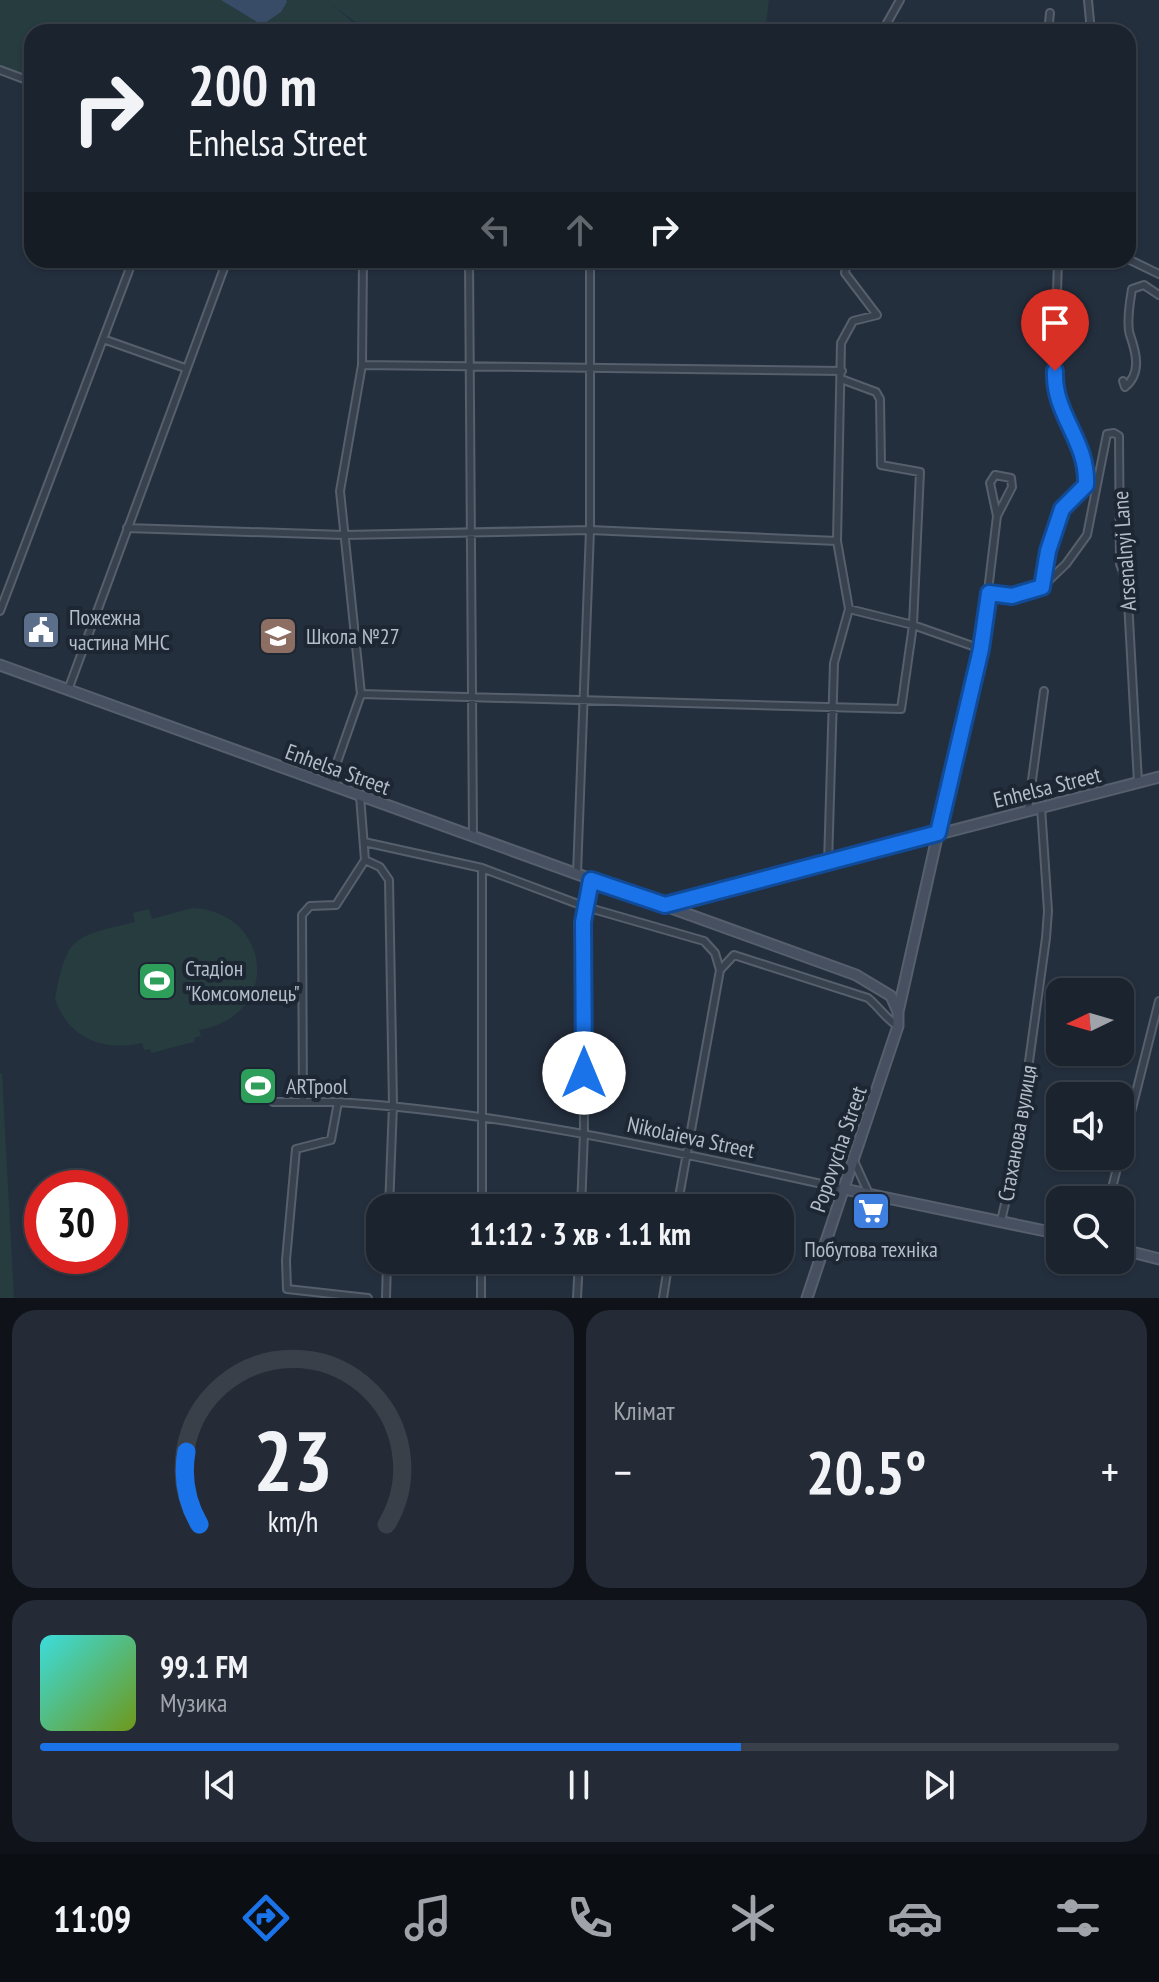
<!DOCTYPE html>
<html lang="uk">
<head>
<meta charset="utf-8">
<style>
  :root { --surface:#1b232e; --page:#242b36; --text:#f1f3f6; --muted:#a0a4aa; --line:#39404a; --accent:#1a73e8 }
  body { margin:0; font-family:"PT Sans Narrow",sans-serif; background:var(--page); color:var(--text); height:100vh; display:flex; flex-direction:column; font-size:30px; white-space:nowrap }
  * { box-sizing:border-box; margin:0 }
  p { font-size:26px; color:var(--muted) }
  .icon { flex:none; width:44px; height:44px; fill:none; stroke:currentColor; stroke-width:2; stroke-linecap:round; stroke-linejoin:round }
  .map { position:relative; height:1298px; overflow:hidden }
  .panel { display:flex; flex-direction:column; gap:12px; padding:12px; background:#0f1319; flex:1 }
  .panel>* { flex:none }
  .top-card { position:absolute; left:24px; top:24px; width:1112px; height:244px; border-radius:24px; box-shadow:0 2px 6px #0004,0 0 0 2px var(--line); background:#1b232e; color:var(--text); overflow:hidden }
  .needle { width:52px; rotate:265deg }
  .fabs { position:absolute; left:1046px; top:978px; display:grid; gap:16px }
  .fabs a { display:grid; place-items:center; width:88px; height:88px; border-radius:16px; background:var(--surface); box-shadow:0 2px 6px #0004,0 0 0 2px var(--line); font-size:40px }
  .speed { position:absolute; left:24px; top:1170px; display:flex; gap:16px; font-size:40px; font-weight:700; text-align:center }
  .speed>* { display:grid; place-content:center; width:104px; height:104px; border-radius:50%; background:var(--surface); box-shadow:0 2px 6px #0004,0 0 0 2px var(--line); line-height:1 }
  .speed .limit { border:12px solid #d22; background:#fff; color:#111 }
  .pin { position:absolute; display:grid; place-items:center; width:68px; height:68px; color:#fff; margin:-82px -34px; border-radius:50% 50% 50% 0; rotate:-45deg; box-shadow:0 0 8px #0007 }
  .pin .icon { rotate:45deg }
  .me { position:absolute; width:88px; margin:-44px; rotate:0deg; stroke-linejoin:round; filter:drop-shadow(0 0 6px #0008) }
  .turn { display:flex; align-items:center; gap:28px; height:168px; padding:0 32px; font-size:36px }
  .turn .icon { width:104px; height:104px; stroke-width:2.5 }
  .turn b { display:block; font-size:56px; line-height:68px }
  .lanes { display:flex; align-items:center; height:76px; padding:0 32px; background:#0003; justify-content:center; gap:40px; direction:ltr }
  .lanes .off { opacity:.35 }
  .big { font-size:60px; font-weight:700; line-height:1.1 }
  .panel .card { flex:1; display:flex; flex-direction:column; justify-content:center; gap:12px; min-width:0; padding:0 28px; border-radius:24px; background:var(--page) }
  .panel .dial { align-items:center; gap:0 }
  .dial svg { height:208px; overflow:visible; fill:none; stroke:var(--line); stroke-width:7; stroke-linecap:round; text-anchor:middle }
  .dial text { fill:var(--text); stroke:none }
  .song { display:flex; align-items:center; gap:24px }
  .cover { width:96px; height:96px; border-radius:12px; background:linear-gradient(135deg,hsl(180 70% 55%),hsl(80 70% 35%)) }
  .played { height:8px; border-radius:4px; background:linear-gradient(90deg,var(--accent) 65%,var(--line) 65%) }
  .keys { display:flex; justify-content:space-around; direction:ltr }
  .heat { display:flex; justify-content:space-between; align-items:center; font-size:44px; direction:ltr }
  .panel .tiles { flex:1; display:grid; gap:12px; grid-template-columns:1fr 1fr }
  .card:last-child { grid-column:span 2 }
  .trip { position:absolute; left:366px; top:1194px; width:428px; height:80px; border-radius:24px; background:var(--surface); box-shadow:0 2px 6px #0004,0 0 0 2px var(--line); font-weight:700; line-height:80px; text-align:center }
  .tab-bar { display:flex; height:128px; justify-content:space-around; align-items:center; background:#0b0e12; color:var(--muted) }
  .tab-bar .icon { width:56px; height:56px }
  .tab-bar .selected { color:var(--accent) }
  .tab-bar b { font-size:36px; color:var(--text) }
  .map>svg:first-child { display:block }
  .green { fill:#263c3f }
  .water { fill:#394c67 }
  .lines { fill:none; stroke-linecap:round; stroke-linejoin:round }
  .street-casing { stroke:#565f6c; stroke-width:10 }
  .secondary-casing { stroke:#565f6c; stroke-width:13 }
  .street { stroke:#38414e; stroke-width:6 }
  .secondary { stroke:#465061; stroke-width:9 }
  .route-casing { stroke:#114b97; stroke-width:20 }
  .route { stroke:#1a73e8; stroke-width:14 }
  .labels { text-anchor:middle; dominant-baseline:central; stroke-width:8; stroke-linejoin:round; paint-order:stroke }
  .street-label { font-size:22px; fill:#b4bcc9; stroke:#1d2633 }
  .poi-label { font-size:22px; fill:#b4bcc9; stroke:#1d2633; text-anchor:start }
</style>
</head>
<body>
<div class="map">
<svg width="1159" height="1298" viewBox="0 0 1159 1298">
  <rect width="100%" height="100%" fill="#242f3e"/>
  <path class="green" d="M0,0H769L765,32H369L331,4L365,32H32V77L0,65Z
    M192,908C273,912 282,1016 199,1030L201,1036L194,1038V1042L151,1053L150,1049L144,1050L142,1043C103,1052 68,1038 55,999C67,937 71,937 135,922L133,913L149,909L152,919Z
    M0,1073L2,1074L14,1298H0Z"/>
  <path class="water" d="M221,0H286L287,2L281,12L262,25Z"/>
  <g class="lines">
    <defs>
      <path id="street" d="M1088,0L1091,32
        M882,32L900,0
        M1048,32L1050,13
        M0,70L32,82
        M1128,259L1159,274
        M469,260L473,837
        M847,260L845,273L877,315L853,321L841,343L837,541L849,609L913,625L981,649
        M103,339L185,368
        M362,365L842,371
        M1123,381L1125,387C1142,373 1136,352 1130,335C1126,323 1130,301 1132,289L1144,285L1159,295
        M127,528L344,535L590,530L837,541
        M1042,587L1066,564L1087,535L1107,434L1114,433L1119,436L1120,564L1127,583L1138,782
        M989,593L1012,596L1042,587L1048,551L1062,509L1086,485L1087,462L1054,392L1058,260
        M0,611L133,260
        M68,690L227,260
        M361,694L901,709L913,625L920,472L881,465L880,399L876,392L841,379
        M329,785L361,694L340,491L362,365L363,260
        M1028,810L1044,691
        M938,833L981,649L997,516L1012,487L1011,478L995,475L990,483L997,516
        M364,842L482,868L586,907L704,941L715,953L720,970
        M365,860L380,867L389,880L393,1105L389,1208
        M828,864L834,663L849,609
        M577,874L590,530V260
        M303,1101L302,915L310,906L336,905L365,860L360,796
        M273,1102H338
        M854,1161L869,1194
        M1109,1200L1159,1001
        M482,1208V868
        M581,1208L584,1133L583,922L591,880
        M677,1208L720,970L734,955L868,998C880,1008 886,1019 898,1026
        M1001,1221L1016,1156L1046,938L1048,911L1041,807
        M368,1298L287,1289L286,1260L296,1149L331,1140L338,1102C510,1113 676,1152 844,1189
        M386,1298L387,1260
        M481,1298V1260
        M577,1298L579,1260
        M663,1298L669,1260"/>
      <path id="secondary" d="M0,665L856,975L891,996L898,1012
        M665,905L1159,777
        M844,1189L1060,1234
        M1120,1249L1159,1259
        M807,1298L898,1026V1012L938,833"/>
    </defs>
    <use href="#street" class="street-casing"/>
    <use href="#secondary" class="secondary-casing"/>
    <use href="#street" class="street"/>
    <use href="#secondary" class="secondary"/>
  </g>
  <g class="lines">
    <defs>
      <path id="route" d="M584,1073L583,922L591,880L665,905L938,833L981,649L989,593L1012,596L1042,587L1048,551L1062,509L1086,485C1088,440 1053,415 1055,371"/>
    </defs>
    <use href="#route" class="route-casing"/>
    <use href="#route" class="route"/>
  </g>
  <defs>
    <symbol id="civic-square" viewBox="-11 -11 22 22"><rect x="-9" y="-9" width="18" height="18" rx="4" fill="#5c6f8a" stroke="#1d2633"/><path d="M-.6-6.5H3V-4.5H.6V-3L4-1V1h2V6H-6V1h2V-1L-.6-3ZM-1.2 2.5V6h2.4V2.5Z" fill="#fff"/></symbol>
    <symbol id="school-square" viewBox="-11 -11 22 22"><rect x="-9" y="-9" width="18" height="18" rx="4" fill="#8d6e63" stroke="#1d2633"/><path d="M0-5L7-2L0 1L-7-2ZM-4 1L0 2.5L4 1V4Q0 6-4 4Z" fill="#fff"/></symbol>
    <symbol id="stadium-square" viewBox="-11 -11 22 22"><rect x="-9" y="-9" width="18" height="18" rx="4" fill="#2e9e5b" stroke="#1d2633"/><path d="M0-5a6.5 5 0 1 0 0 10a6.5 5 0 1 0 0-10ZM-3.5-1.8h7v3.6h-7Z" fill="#fff"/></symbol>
    <symbol id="supermarket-square" viewBox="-11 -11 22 22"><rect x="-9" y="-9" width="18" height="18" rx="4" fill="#3f7fe0" stroke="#1d2633"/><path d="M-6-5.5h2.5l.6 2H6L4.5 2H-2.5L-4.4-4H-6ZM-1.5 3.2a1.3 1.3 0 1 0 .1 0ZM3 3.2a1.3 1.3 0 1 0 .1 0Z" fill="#fff"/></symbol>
  </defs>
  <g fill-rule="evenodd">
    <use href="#civic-square" x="19" y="608" width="44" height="44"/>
    <use href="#school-square" x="256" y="614" width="44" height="44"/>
    <use href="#stadium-square" x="135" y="959" width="44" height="44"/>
    <use href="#stadium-square" x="236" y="1064" width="44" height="44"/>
    <use href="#supermarket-square" x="849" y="1189" width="44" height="44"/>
  </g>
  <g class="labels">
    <g class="street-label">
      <text transform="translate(1124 551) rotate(-94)">Arsenalnyi Lane</text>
      <text transform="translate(338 769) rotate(20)">Enhelsa Street</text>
      <text transform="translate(1047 787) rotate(-14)">Enhelsa Street</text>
      <text transform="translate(1017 1133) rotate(-80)">Стаханова вулиця</text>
      <text transform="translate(691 1137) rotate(12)">Nikolaieva Street</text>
      <text transform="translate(838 1149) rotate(-71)">Popovycha Street</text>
    </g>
    <g class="poi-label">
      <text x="69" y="617">Пожежна<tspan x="69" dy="25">частина МНС</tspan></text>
      <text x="306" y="636">Школа №27</text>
      <text x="185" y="968">Стадіон<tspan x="185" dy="25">"Комсомолець"</tspan></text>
      <text x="286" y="1086">ARTpool</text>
      <text x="871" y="1249" text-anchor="middle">Побутова техніка</text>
    </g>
  </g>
</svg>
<div class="fabs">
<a><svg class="needle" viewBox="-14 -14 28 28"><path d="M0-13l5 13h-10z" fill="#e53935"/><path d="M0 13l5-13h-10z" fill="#a0a4aa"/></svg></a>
<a><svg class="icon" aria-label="sound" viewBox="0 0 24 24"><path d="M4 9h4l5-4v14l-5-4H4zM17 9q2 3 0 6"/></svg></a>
<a><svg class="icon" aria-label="search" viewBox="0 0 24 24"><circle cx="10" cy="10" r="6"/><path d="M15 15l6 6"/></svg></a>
</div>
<div class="speed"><div class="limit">30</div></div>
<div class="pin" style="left:1055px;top:371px;background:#d93025"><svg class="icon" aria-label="arrive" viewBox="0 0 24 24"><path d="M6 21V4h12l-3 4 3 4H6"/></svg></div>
<svg class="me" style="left:584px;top:1073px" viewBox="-20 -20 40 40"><circle r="19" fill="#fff"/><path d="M0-13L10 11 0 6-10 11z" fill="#1a73e8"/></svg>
<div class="trip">11:12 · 3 хв · 1.1 km</div>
<div class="top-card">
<div class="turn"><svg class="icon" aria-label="right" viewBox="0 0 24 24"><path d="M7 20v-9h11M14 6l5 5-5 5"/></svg><div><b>200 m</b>Enhelsa Street</div></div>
<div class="lanes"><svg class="icon off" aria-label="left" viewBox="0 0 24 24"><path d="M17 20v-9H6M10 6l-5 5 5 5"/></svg><svg class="icon off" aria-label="ahead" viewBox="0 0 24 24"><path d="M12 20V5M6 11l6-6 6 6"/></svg><svg class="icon" aria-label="right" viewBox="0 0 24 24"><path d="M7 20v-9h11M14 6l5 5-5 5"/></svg></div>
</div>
</div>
<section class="panel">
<div class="tiles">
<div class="card dial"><svg viewBox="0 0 100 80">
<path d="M14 69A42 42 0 1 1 86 69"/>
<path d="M14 69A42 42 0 0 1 9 41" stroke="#1a73e8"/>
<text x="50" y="56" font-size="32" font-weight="700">23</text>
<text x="50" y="72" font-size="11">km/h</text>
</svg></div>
<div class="card"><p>Клімат</p>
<div class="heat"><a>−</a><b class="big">20.5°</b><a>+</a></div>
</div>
<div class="card">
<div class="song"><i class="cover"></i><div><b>99.1 FM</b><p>Музика</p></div></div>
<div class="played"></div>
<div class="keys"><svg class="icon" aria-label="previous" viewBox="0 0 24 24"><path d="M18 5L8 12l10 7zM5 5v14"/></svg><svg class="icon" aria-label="pause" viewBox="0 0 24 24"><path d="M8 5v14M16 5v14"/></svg><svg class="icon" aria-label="next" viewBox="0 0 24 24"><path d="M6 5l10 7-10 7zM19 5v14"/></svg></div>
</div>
</div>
</section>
<nav class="tab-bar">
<b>11:09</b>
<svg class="icon selected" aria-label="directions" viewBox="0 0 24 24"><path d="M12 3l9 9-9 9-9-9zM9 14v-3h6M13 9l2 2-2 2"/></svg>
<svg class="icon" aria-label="music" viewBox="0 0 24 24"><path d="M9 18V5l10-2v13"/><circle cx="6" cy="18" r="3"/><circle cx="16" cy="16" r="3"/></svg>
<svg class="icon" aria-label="phone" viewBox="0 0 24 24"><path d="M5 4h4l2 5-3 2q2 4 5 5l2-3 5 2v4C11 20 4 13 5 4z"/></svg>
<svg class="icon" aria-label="climate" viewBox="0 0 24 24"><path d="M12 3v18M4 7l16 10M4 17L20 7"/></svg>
<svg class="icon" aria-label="car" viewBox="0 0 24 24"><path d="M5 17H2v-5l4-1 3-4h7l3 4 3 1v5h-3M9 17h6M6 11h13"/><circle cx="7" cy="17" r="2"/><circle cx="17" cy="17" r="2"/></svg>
<svg class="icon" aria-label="filters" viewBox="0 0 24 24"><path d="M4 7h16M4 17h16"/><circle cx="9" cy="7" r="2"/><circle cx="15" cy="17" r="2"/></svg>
</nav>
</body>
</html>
